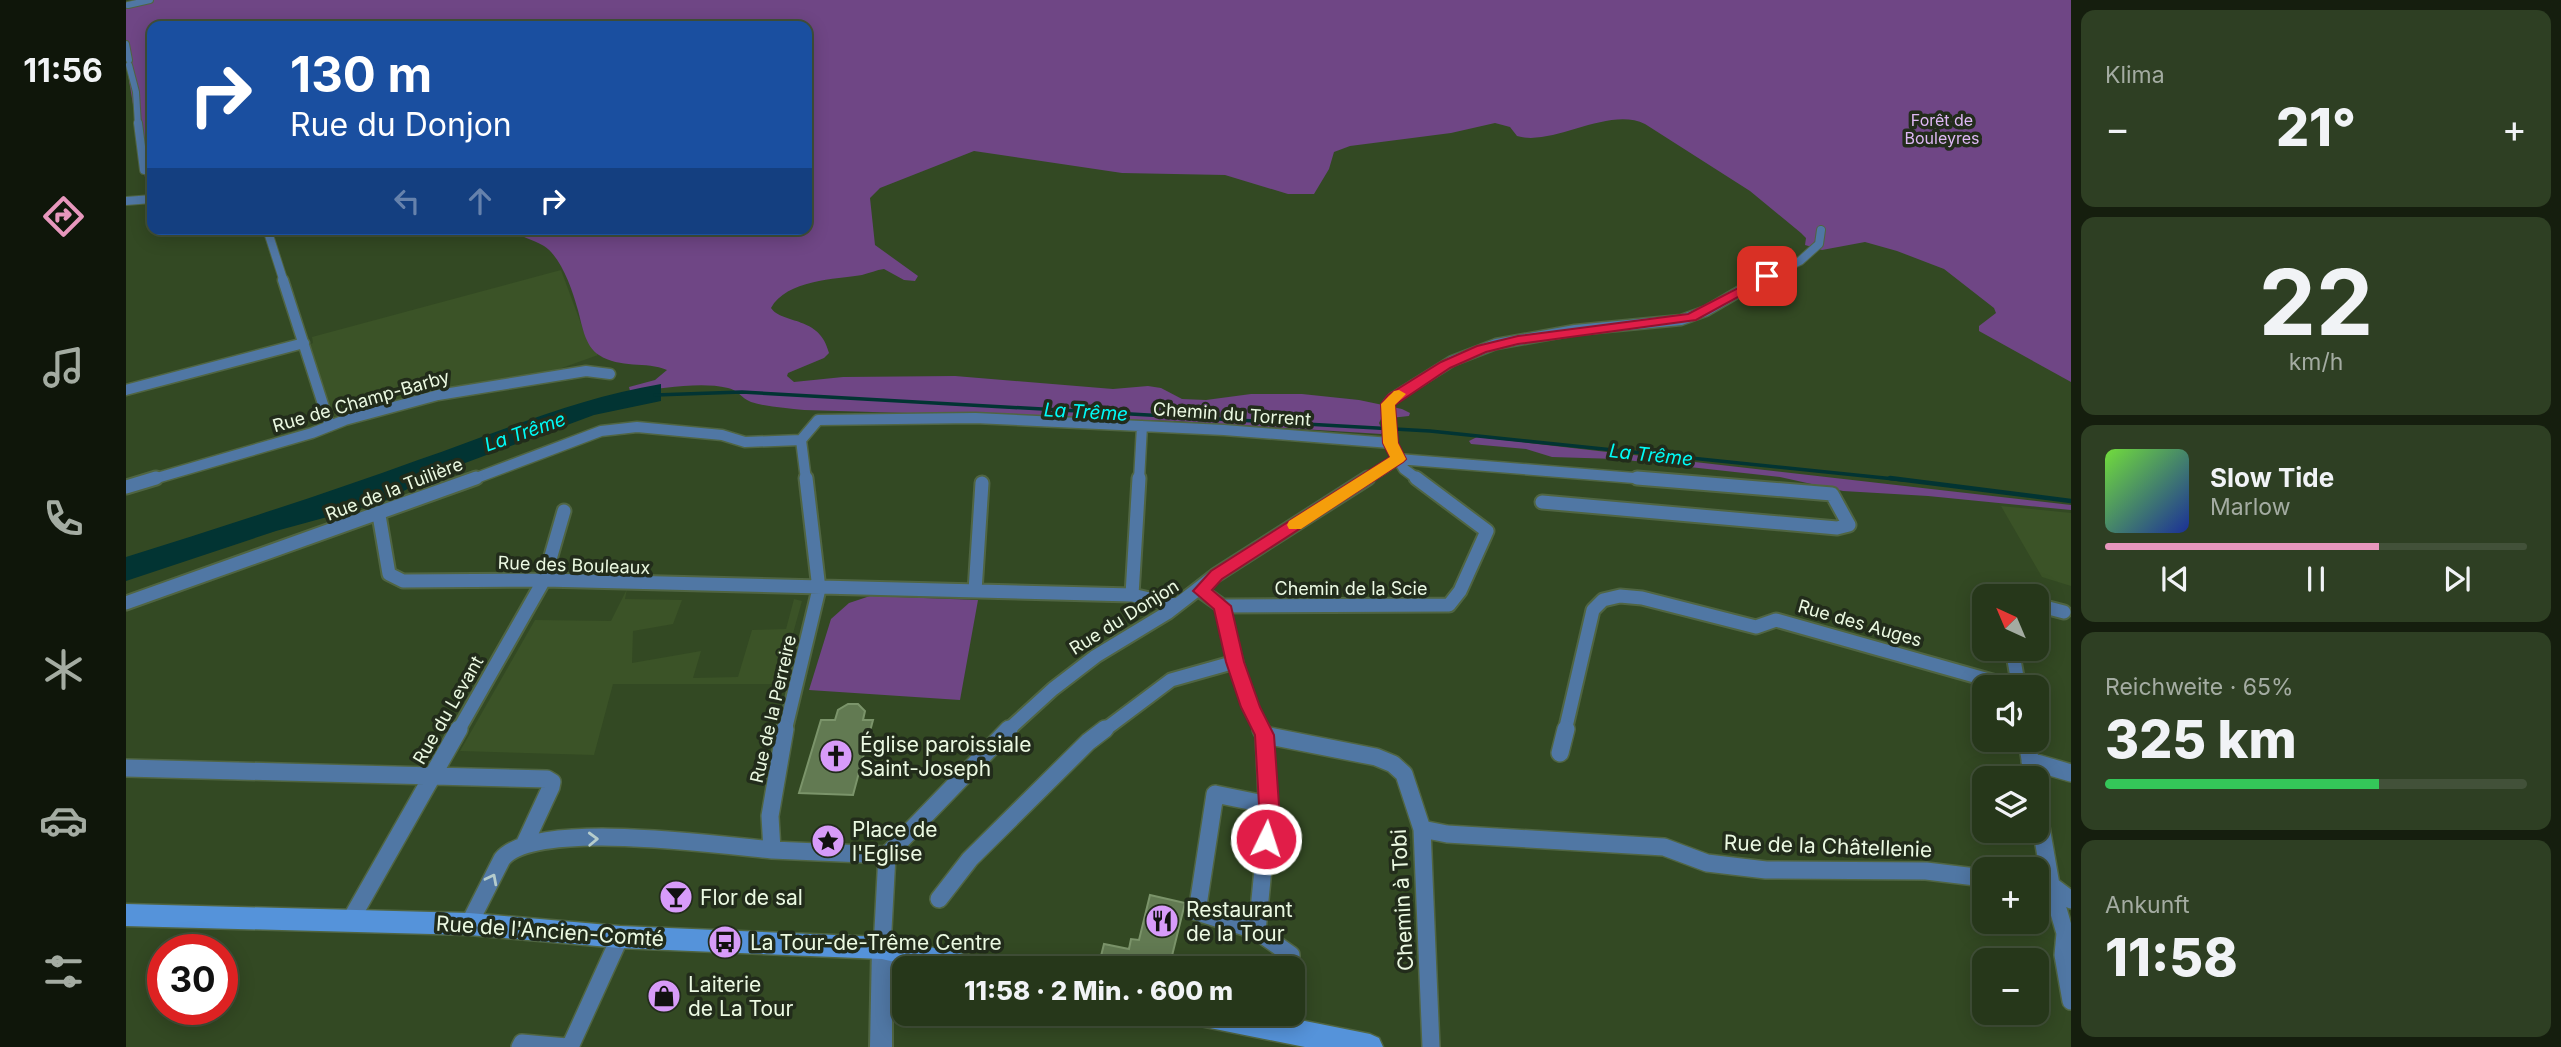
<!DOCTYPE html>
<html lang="de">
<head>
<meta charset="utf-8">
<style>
  :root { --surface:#26371a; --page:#2e3f23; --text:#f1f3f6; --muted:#a4aca2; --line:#425139; --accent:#e797bd }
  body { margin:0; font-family:Inter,sans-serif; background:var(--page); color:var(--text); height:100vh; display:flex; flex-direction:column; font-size:26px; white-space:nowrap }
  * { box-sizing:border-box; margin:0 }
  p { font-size:23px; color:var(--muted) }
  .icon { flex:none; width:38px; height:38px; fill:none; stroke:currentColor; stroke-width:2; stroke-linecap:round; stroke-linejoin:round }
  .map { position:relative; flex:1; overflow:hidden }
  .side { display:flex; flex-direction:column; gap:10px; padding:10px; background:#151e0e; width:490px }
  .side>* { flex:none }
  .top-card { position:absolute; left:21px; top:21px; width:665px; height:214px; border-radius:14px; box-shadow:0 4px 18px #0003,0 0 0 2px var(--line); background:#1a4fa0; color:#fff; overflow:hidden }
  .needle { width:46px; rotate:316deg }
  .controls { position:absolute; left:1846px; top:584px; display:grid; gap:14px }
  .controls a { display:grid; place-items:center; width:77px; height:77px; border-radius:14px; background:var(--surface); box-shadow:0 4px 18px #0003,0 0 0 2px var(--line); font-size:35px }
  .speed { position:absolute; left:21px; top:934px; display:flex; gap:14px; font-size:35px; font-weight:700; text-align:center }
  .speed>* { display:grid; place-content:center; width:91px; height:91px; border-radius:50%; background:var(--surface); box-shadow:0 4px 18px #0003,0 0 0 2px var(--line); line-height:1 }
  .speed .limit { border:10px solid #d22; background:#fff; color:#111 }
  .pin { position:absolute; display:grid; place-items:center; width:60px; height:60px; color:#fff; margin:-30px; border-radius:14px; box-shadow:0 4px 10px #0006 }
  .me { position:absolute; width:77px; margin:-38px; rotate:4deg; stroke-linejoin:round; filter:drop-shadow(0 0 5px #0008) }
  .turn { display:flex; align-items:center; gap:24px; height:147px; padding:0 28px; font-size:32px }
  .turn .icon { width:91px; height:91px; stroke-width:2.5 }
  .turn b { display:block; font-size:49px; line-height:60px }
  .lanes { display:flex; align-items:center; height:66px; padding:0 28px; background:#0003; justify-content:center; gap:35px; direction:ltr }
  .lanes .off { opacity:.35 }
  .big { font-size:52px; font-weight:800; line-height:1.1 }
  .side .tile { flex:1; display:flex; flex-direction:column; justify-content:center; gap:10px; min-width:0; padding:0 24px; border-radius:14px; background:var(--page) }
  .side .dial { align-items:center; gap:0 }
  .dial b { font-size:91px; line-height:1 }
  .song { display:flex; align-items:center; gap:21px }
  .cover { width:84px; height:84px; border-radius:10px; background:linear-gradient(135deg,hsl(100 70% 55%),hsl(230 70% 35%)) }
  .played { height:7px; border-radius:4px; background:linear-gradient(90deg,var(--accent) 65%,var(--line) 65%) }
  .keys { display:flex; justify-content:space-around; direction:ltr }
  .heat { display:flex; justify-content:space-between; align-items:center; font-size:38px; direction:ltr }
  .charge { height:10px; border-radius:5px; background:linear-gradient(90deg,#34c759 65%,var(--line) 0) }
  .trip { position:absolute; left:766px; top:956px; width:413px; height:70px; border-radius:14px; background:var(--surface); box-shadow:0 4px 18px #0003,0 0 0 2px var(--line); font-weight:800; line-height:70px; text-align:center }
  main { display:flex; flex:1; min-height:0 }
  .tabs { display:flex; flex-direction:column; width:126px; justify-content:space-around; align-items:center; background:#0f160a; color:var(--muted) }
  .tabs .icon { width:49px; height:49px }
  .tabs .on { color:var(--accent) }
  .tabs b { font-size:32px; color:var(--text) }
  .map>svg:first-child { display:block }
  .built { fill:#3b5327 }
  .green { fill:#6f4685 }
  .water { fill:#023433 }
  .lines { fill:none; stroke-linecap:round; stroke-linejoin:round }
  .stream-far1 { stroke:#023433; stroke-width:3.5 }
  .stream { stroke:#023433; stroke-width:4.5 }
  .building { fill:#627a52; stroke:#7b946a; stroke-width:2 }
  .minor-far4-casing { stroke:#506542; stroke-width:8 }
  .minor-far3-casing { stroke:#506542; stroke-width:10 }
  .minor-far2-casing { stroke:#506542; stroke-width:13 }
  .minor-far1-casing { stroke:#506542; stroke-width:17 }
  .minor-casing { stroke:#506542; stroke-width:20 }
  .tertiary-casing { stroke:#506542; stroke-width:4 }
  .secondary-casing { stroke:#506542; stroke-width:3 }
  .minor-far4 { stroke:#5077a4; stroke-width:6 }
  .minor-far3 { stroke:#5077a4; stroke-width:8 }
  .minor-far2 { stroke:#5077a4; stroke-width:10 }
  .minor-far1 { stroke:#5077a4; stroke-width:13 }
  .minor { stroke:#5077a4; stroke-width:17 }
  .tertiary { fill:#5077a4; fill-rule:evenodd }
  .secondary { fill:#5593da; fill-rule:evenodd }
  .oneway { stroke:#b5cccc }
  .route { fill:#e11d48; stroke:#92132f; stroke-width:2 }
  .slow { fill:#f59e0b }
  .labels { text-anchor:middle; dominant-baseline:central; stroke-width:7; stroke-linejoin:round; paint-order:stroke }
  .far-park-label { font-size:16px; fill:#dfb9f5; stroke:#222c1b }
  .street-label { font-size:18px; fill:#ebf9e2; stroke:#222c1b }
  .water-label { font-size:19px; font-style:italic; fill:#00fbf7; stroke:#222c1b }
  .near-poi-label { font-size:21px; fill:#ebf9e2; stroke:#222c1b; text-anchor:start }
  .near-street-label { font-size:21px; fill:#ebf9e2; stroke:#222c1b }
</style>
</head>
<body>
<main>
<nav class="tabs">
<b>11:56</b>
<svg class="icon on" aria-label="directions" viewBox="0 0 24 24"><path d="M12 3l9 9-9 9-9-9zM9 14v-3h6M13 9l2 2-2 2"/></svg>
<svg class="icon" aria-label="music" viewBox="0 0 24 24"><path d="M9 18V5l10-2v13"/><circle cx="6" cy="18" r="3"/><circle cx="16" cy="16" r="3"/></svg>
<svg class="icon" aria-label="phone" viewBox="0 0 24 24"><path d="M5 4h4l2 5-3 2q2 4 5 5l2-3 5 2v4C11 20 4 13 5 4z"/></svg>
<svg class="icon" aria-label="climate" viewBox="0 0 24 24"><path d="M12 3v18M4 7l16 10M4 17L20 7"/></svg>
<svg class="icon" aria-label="car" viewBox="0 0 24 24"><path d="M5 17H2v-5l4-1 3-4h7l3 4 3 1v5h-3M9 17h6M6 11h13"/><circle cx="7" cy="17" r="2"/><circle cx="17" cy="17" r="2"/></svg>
<svg class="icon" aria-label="filters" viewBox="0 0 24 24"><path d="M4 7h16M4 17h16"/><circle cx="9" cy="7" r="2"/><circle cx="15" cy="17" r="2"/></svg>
</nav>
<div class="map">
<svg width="1945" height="1047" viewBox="0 0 1945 1047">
  <rect width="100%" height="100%" fill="#334923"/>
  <path class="built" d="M435,270L461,340L472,355L397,382L211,423L180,346L187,343L186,337Z
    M1875,506L1945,513V586L1916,577Z
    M501,589L499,599L556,600L547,624L507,631L506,663L575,651L567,678L612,677L626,630L660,629L668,599L676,601L653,684H487L468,755L334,751L409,620L485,621Z"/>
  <path class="green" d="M25,0H1945V382L1853,331V326L1870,313L1868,308L1818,269L1771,251L1739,242L1696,250L1679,245L1680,238L1675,233L1624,191L1519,124C1482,106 1427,147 1391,136L1384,127L1369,123L1325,133L1224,146L1208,152L1203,169L1188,194H1162L1099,175L996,173L848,151L754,188L744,198L749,245L792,276L789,281L778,280L758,269C750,270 744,273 736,275C710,279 660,280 645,308C657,325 694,315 703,353L698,358L662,373L661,376L668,382L717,377L829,376L987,389L1022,386L1035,388L1056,399L1080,400L1125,394H1176L1233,400L1276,409L1284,413L1283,416L1255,419L1253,423L1257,432L1255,434L1049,421L678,410C661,408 641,407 625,402C615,398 612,390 602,388C570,381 537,390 504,391L503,387L529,380L541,370C520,361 494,369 473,355C458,346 456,323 451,307C446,289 435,257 418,246C407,239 395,238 385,229H681V26H26V197L22,196L0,62V5Z
    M1351,437L1945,505V510L1802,496L1717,491L1654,477L1491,459L1426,457L1400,449L1345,444L1343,441Z
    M744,596L852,600L834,700L683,690L705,619L723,603Z"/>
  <path class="water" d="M535,384V401L468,415L315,472L256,502L150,531L0,581V557C98,526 196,495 292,460C373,432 450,398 535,384Z"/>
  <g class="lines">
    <path class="stream-far1" d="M529,395L616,392L1304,431L1778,480"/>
    <path class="stream" d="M1764,478L1945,501"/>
  </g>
  <path class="building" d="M722,704H732L739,711L737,720H747L727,795L673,793L695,720H709L712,710Z
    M1024,895L1059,903L1043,968H972L978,944L1003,949L1005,939L1013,940Z"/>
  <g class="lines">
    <defs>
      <path id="minor-far4" d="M2,5L24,0
        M0,44L3,60
        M3,65L10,92L12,125"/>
      <path id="minor-far3" d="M12,123L18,170L26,171
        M0,201L26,199
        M141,229L158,282
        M1629,282L1674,261L1693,244L1695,230"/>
      <path id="minor-far2" d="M157,280L204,426
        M0,390L178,343
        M1272,459L1533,480
        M1272,459L1278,469L1293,480
        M24,480L186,433L219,420L312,395L460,371L484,374
        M345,480L475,431L511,427L596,435L619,442L675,440
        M680,480L675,440L692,420L849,418L1098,430L1264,443
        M1013,480L1016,426
        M1239,480L1272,459L1264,443L1262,404L1267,398L1326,361L1370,344L1449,330L1555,320L1580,311L1633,280"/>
      <path id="minor-far1" d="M0,487L30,478
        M1416,502L1711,528L1723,525L1706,494L1511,478
        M253,515L263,574L277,581L418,580L1006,595L1050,605
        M849,591L856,483
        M1075,591L1096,606C1106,649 1116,691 1136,731
        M1006,595L1013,478
        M0,603L350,478
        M1911,605L1938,612
        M1096,606L1323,605L1334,591L1361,531L1290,478
        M1886,649L1893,688
        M332,731L418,580L438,511
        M659,731L693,589L680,478
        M881,731L927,689L970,656L1041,613L1090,575L1242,478
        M977,731L1045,680L1109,662
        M1439,731L1467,610L1477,600L1494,596L1516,598L1630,627L1650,620L1891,688"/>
      <path id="minor" d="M659,729L644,816L646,850L761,855L756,948
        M1135,729L1138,735L1142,817L1131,931L1165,955V968
        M1138,735L1250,757L1267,764L1278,774L1296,829L1305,1047
        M1901,740L1907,779
        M1434,753L1440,729
        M1904,761L1945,773
        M0,768L421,779L426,782L425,787L399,843
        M1911,804L1925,885L1939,933L1937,955L1945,1001
        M1296,829L1321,834L1538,847L1581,863L1640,870L1800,871L1858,878
        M761,855L883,729
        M1911,884L1925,885L1945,900
        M813,899L844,859L962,742L979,729
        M224,921L333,729
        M343,924L376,859C408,819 595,845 646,850
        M1131,931L1071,912L1089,794L1143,805
        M394,1047L396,1043L441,1047
        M444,1047L494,937"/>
      <path id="tertiary" d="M756,939L763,942L766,948V1047H744L746,948L749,942Z"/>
      <path id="secondary" d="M0,904L343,913L494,926L756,937L847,956L856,960L860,968H793L756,959L494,948L343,935L0,926Z
        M1061,1013H1139L1244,1034L1253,1038L1257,1047H1179L1074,1026L1065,1022Z"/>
    </defs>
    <use href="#minor-far4" class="minor-far4-casing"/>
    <use href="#minor-far3" class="minor-far3-casing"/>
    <use href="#minor-far2" class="minor-far2-casing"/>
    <use href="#minor-far1" class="minor-far1-casing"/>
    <use href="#minor" class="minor-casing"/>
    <use href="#tertiary" class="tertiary-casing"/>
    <use href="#secondary" class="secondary-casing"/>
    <use href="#minor-far4" class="minor-far4"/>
    <use href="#minor-far3" class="minor-far3"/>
    <use href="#minor-far2" class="minor-far2"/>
    <use href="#minor-far1" class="minor-far1"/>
    <use href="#minor" class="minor"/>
    <use href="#tertiary" class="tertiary"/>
    <use href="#secondary" class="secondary"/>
  </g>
  <defs><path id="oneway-chevron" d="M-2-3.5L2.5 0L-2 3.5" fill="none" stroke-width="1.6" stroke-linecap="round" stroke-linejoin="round" transform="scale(1.75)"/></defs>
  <g class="oneway">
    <use href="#oneway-chevron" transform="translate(467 839) rotate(-2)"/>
    <use href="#oneway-chevron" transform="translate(366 879) rotate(-63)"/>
  </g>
  <path class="route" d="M1641,273L1647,276L1645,279L1570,320L1392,344L1360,352L1324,368L1269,405L1272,443L1280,459L1277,462L1096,579L1086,590L1105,606L1118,662L1134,707L1148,735L1153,805L1151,839L1148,845L1140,848L1133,845L1130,839L1133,805L1129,735L1115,707L1100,662L1088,609L1067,591L1085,571L1264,457L1257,443L1255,404L1262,395L1315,362L1351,346L1392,336L1562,314Z"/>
  <path class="slow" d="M1273,390L1280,394L1269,405L1272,443L1280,459L1277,462L1175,529H1163L1161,525L1163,521L1264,457L1257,443L1255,404L1268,391Z"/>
  <defs>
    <symbol id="church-disc" viewBox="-11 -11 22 22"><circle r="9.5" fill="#d79bf9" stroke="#222c1b"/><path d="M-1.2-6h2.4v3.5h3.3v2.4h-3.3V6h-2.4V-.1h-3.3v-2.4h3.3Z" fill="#111"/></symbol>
    <symbol id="sight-disc" viewBox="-11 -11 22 22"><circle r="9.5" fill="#d79bf9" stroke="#222c1b"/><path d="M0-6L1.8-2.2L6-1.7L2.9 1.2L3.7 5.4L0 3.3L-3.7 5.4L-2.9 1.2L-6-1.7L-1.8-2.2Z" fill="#111"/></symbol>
    <symbol id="bar-disc" viewBox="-11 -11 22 22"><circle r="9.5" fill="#d79bf9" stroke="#222c1b"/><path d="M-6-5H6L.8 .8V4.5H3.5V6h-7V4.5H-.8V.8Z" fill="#111"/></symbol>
    <symbol id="restaurant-disc" viewBox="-11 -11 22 22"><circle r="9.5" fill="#d79bf9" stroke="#222c1b"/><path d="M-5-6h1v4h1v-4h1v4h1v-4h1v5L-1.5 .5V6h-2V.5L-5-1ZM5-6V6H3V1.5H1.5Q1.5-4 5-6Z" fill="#111"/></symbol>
    <symbol id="bus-disc" viewBox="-11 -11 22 22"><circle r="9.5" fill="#d79bf9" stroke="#222c1b"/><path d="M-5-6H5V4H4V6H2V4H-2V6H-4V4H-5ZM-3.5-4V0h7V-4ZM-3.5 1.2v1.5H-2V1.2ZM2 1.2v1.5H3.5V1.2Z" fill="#111"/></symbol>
    <symbol id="shop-disc" viewBox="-11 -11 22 22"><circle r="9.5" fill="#d79bf9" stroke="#222c1b"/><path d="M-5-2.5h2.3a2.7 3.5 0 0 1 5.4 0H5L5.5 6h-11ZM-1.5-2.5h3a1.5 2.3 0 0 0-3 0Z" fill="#111"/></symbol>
  </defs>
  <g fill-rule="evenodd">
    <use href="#church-disc" x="691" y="737" width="38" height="38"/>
    <use href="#sight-disc" x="683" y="822" width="38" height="38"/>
    <use href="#bar-disc" x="531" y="878" width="38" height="38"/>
    <use href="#restaurant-disc" x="1017" y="902" width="38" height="38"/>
    <use href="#bus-disc" x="580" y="923" width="38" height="38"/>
    <use href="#shop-disc" x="519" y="977" width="38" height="38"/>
  </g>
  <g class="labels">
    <g class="far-park-label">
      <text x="1816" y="120">Forêt de<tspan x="1816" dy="18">Bouleyres</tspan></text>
    </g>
    <g class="street-label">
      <text transform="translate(235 401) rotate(-16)">Rue de Champ-Barby</text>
      <text transform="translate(1106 414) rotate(4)">Chemin du Torrent</text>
      <text transform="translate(268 489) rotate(-21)">Rue de la Tuilière</text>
      <text transform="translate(448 565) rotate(2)">Rue des Bouleaux</text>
      <text x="1225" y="588">Chemin de la Scie</text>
      <text transform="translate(998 617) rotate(-32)">Rue du Donjon</text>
      <text transform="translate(1734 623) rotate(16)">Rue des Auges</text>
      <text transform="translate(647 709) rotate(-77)">Rue de la Perreire</text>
      <text transform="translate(322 710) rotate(-60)">Rue du Levant</text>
    </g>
    <g class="water-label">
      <text transform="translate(960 412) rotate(3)">La Trême</text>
      <text transform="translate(399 432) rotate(-19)">La Trême</text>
      <text transform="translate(1525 455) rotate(6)">La Trême</text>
    </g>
    <g class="near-poi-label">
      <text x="734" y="744">Église paroissiale<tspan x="734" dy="24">Saint-Joseph</tspan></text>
      <text x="726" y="829">Place de<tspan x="726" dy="24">l'Eglise</tspan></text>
      <text x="574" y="897">Flor de sal</text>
      <text x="1060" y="909">Restaurant<tspan x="1060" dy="24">de la Tour</tspan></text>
      <text x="624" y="942">La Tour-de-Trême Centre</text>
      <text x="562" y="984">Laiterie<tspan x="562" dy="24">de La Tour</tspan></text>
    </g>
    <g class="near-street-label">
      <text transform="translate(1702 846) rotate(2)">Rue de la Châtellenie</text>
      <text transform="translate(1276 900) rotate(-93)">Chemin à Tobi</text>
      <text transform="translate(424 931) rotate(4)">Rue de l'Ancien-Comté</text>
    </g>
  </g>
</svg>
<div class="controls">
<a><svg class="needle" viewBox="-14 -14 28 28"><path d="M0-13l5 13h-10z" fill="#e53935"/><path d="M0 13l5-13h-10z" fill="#a4aca2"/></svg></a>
<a><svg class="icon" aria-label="sound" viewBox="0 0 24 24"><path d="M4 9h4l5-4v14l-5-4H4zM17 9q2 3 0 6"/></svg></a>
<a><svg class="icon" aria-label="layers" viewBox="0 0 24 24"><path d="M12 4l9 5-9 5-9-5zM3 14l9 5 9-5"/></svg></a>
<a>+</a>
<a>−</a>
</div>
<div class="speed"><div class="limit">30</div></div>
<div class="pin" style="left:1641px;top:276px;background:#d93025"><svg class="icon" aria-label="arrive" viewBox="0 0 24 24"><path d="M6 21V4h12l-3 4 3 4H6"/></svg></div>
<svg class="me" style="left:1140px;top:839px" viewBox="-20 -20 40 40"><circle r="17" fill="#e11d48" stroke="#fff" stroke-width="3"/><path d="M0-11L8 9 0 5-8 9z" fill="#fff"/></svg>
<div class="trip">11:58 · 2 Min. · 600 m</div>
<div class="top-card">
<div class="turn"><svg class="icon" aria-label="right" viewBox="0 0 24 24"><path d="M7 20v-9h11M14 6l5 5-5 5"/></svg><div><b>130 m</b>Rue du Donjon</div></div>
<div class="lanes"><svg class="icon off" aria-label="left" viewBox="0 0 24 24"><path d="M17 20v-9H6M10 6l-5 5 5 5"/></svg><svg class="icon off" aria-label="ahead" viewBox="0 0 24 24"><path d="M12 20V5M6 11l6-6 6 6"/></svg><svg class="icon" aria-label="right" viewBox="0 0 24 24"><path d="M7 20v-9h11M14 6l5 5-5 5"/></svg></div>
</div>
</div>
<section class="side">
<div class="tile"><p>Klima</p>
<div class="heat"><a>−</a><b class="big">21°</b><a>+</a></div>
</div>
<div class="tile dial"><b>22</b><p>km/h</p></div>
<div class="tile">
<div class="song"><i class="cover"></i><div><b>Slow Tide</b><p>Marlow</p></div></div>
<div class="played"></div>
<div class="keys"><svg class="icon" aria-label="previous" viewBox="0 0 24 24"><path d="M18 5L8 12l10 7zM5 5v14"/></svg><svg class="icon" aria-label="pause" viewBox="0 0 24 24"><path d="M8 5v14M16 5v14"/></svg><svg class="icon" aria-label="next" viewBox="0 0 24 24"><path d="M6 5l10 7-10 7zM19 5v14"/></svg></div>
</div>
<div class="tile"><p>Reichweite · 65%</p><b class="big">325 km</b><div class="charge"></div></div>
<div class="tile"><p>Ankunft</p><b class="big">11:58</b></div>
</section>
</main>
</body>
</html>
